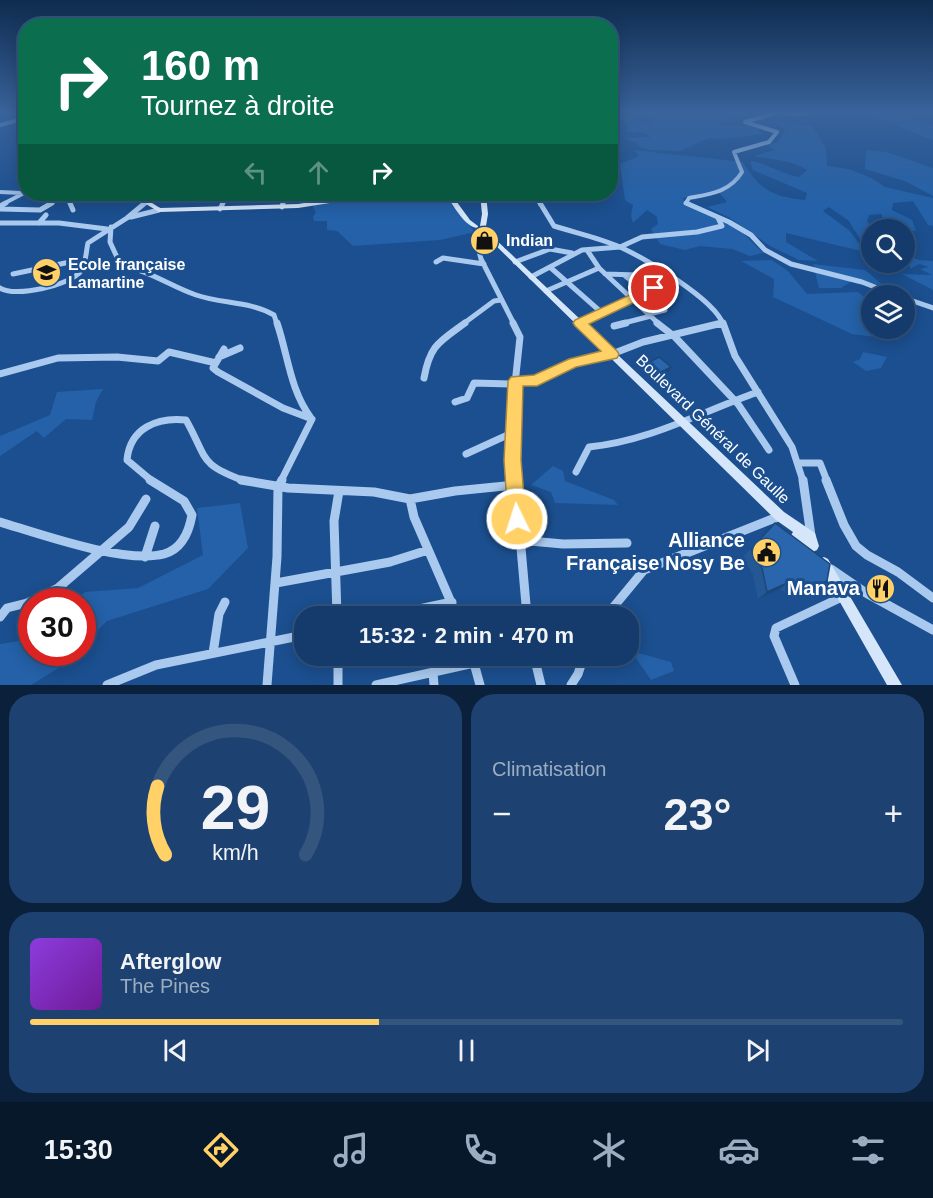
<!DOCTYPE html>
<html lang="fr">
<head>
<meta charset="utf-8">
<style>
  :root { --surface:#143b6b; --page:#1d4271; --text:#f1f3f6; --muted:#9dadc1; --line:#33557e; --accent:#ffd166 }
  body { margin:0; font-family:Helvetica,sans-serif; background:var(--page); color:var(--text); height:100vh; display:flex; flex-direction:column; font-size:22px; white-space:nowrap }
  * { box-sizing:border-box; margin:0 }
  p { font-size:20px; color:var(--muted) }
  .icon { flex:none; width:33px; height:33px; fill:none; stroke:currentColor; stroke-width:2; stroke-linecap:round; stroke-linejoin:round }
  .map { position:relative; height:685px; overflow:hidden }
  .drawer { display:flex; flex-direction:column; gap:9px; padding:9px; background:#0b203b; flex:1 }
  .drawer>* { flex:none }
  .banner { position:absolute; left:18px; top:18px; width:600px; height:183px; border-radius:24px; box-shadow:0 3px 15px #0003,0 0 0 2px var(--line); background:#0b6e4f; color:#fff; overflow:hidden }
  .buttons { position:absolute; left:861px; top:219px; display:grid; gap:12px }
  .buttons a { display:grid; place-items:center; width:54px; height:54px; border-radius:50%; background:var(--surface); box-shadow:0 3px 15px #0003,0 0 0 2px var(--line); font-size:30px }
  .speed { position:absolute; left:18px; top:588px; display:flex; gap:12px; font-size:30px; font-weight:700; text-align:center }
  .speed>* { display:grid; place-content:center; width:78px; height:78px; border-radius:50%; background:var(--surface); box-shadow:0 3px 15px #0003,0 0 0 2px var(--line); line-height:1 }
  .speed .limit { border:9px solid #d22; background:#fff; color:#111 }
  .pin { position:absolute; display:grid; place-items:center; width:51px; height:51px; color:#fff; margin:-26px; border:3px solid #fff; border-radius:50%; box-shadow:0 2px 6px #0007 }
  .me { position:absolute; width:66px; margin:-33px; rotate:356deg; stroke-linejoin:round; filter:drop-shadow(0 0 4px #0008) }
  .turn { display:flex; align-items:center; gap:21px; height:126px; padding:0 24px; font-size:27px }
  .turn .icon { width:78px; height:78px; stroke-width:2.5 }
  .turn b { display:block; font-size:42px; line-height:51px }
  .lanes { display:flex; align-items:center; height:57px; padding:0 24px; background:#0003; justify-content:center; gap:30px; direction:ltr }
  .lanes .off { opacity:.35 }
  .big { font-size:45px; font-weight:700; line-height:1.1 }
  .drawer .card { flex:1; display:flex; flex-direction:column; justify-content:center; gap:9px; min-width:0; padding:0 21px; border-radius:24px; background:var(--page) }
  .drawer .dial { align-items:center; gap:0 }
  .dial svg { height:156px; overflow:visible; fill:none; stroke:var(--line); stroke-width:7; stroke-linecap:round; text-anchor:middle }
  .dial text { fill:var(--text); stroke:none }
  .song { display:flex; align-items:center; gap:18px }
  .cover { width:72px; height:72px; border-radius:9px; background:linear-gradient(135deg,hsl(270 70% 55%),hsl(280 70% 35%)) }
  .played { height:6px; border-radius:3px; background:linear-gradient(90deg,var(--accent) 40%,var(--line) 40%) }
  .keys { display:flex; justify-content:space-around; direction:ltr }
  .heat { display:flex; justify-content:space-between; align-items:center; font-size:33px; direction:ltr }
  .drawer .tiles { flex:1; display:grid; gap:9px; grid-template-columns:1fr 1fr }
  .card:last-child { grid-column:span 2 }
  .trip { position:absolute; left:294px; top:606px; width:345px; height:60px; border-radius:24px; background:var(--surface); box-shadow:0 3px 15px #0003,0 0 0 2px var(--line); font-weight:700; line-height:60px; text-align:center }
  .tab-bar { display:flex; height:96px; justify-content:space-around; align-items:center; background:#08182b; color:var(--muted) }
  .tab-bar .icon { width:42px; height:42px }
  .tab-bar .active { color:var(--accent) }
  .tab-bar b { font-size:27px; color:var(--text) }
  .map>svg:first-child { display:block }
  .green { fill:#2461a8 }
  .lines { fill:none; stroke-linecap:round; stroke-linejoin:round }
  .street-far3 { stroke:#a9c9ee; stroke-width:4 }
  .street-far2 { stroke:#a9c9ee; stroke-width:5 }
  .street-far1 { stroke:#a9c9ee; stroke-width:7 }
  .street { stroke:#a9c9ee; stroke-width:9 }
  .secondary { fill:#d6e6fa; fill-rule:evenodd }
  .wall { fill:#245895 }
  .shaded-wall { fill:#1d4779 }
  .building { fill:#2a66ad; stroke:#1d4779; stroke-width:1.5 }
  .route { fill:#ffd166; stroke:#a68842; stroke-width:1.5 }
  .labels { text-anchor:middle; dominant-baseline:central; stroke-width:6; stroke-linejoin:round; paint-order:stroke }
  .poi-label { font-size:16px; font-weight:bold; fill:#fff; stroke:#1b4f8f; text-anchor:start }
  .street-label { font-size:16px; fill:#fff; stroke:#1b4f8f }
  .near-poi-label { font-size:20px; font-weight:bold; fill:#fff; stroke:#1b4f8f; text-anchor:end }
</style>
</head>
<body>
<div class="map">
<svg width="933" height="685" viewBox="0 0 933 685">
  <rect width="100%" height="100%" fill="#1b4f8f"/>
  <path class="green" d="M610,112H775L749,117L721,120V126H754L763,134L719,139L708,138L681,151L650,150L638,146V143L623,138L651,137L644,132H627L628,125L617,116L631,118L636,123L652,124L651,115H630Z
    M861,112H886L933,125V140Z
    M767,120L812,126L826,148L827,166L849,169L871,178L885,187L933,198V226L928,225L913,201L893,203L892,210L912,220L916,231L882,229V214L869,215L867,221L871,226V243L860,239L849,221L829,207L823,211L850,231L865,252L786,233V242L818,261L799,260L770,246L730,218L707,207L727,202L717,190L683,198L684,204L738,228L763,253L750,256L732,249L700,246L685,250L660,244L651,229L658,224L657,217L647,210L633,223L631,216L633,205L625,200L620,164L639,156L634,150L743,162C759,190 774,197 805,200L807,193L753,170L750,161C768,163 781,174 799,177L807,170C792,160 771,160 754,156L774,150L768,145L778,142L786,130Z
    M866,150L886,152L933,168V196L905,181L865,169Z
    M359,194L444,195L475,232L440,240L353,246L337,231L327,230V221H314L313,217L316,212L314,210L313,205L347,198Z
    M905,255L919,260L933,261V290L902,274L932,275L920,269L929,267L919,264L910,269V260L905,258Z
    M772,260L788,271L807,294L858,292L871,302L872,328L899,329L898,340L852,334L773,297L774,279L741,261Z
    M813,264L865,270L884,286L854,280L841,288H819Z
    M863,352L887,357L881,368L866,371L853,362L860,359Z
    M103,389L96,402L92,420L66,419L44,438L37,431L0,456V436L50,415L57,392Z
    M553,466L563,471L565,481L614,500L618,505L555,503L551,492L531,485Z
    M240,503L248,548L208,589L107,621L83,645L82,602L75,601L85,592L138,588L203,555L197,508Z
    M31,639L32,652L75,653L60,667L31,685H0V644Z
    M631,651L671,662L674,671L651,680Z"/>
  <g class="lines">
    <path class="street-far3" d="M0,125L26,118
      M0,192L22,193
      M29,194L137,196L139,194
      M536,194L540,204
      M3,204L26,192
      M49,204L60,198L72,195L70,204
      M143,204L149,199
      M222,204L228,194
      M283,204L286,194
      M689,204L686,203L689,198C710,194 730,192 742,172L734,152L769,142L777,132L745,122L779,112L797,114L809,112"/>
    <path class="street-far2" d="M70,203L73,210
      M540,203L554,226C576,233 600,238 620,247C646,259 714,299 723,324
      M686,203L729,222L751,235L765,250L791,264L862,282L898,296
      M0,206L6,203
      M282,207L283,203
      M0,209L40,210L52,203
      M220,209L223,203
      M131,217L159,210
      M0,223H59L107,229
      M39,223L46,215
      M111,227L110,242L121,266C149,270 170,286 196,295C222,304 250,301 274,315L277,324
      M479,231L475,235L481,259L514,324
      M436,262L443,258L484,264
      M515,262L550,249L572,253
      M551,268L601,312
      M599,268L659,324
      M13,274L70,262
      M605,274L669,276
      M624,275L646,292
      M531,277L582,250L620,247L642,237L697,232L722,226L718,218
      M0,288C15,298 71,285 81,271C86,264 86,251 88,243L127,218L145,203
      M546,291L599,268L587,250
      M904,298L933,308
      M649,314L665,310
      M579,323L628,299L676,280
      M463,324L494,301L501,300L500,296
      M620,324L651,316
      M716,324L722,323"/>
    <path class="street-far1" d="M277,323C288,355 290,390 311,418
      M513,323L520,337L515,384L513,460L515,481
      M657,323L675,337L738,404L769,450
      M723,323L735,356L792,447L803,481
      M614,326L626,323
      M224,349L213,368L218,372L283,408L312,419L281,481
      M219,357L240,348
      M0,374L58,358L117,357L158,361L169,352L216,363
      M424,378C430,345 439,342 465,323
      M516,381L537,380L574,363L612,354L643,342L722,323
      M455,402L467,398L474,383L515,384
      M466,454L514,432
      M798,463H820L827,481
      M576,472L589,447C650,441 701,412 758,392
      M152,481L127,460C130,428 157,417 186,420C208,459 198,464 245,481"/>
    <path class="street" d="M241,480L288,488L374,492L410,499L455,491L515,485
      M515,480L527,616
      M803,480L811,536
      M826,480L844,525L856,546L867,555L898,572L933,598
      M410,499L414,517L457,616
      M0,522C40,534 124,564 164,554C182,549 189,532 192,515L184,501L150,480
      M519,540L563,544L627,543
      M145,557L155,526
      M831,569L866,593L933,630
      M276,583L390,562L428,550
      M337,616L334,521L339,491
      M386,616L452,602
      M606,616L644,570L780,516
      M0,617L7,608L27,603L58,588L129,527L146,499
      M213,653L219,614L225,602
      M338,656V685
      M472,656L480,685
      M534,656L541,685
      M433,672L434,685
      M107,685L156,665L304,635
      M267,685L277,557L278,488L282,480
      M376,685L474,663
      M571,685L578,674L584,656
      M795,685L774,636L776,628L842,597"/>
    <path class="secondary" d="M149,194H155L152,203L160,208L298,204L335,198L347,194H354L336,202L298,208L159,212L146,204Z
      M445,194H451L470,220L478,226V228C465,228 453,204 445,194Z
      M480,194H486L488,214L486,226L483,228L480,226L482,214Z
      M481,230L492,236L784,512L815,533L819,546L817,550L808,554L796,548L790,537L793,532L776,520L488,238L479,233V231Z
      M824,557L828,559L902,685H887L820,567L818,563L820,559Z"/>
  </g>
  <path class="wall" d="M230,194H248L249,197L247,202H233Z
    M646,364L667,375L654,382L643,372Z
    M775,523L827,581L817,589L793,598L780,589L758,599L753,575L743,557Z"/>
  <path class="shaded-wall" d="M244,194H248L249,197L247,202Z
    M671,367L667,375L654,382L657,374Z
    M827,581L817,589L793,598L803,591Z
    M789,582L780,589L758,599L767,592Z"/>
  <path class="building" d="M659,357L671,367L657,374L646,364Z
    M775,523L830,564L827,581L803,591L789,582L767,592L762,568L751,549Z"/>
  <linearGradient id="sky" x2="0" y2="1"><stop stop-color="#0f2b4f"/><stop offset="0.54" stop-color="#39639b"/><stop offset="1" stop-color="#39639b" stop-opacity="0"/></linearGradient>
  <rect width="933" height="208" fill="url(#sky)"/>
  <path class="route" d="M654,284L660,288L658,291L589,324L617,351L619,354L617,358L576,367L537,386H523L521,460L526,519L523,525L517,527L511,525L508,519L504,460L508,381L511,377L534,375L569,359L601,351L575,326L573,323L575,320Z"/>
  <defs>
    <symbol id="shop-disc" viewBox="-11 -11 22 22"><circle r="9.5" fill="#ffd166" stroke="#1b4f8f"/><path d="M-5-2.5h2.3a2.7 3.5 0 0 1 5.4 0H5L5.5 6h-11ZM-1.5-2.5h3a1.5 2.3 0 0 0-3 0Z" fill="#111"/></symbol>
    <symbol id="school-disc" viewBox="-11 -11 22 22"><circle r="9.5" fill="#ffd166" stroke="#1b4f8f"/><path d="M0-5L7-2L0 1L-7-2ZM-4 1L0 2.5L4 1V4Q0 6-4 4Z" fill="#111"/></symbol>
    <symbol id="civic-disc" viewBox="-11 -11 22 22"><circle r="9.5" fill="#ffd166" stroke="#1b4f8f"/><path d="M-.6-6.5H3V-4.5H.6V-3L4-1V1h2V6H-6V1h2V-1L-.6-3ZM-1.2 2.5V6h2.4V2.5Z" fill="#111"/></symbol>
    <symbol id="restaurant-disc" viewBox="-11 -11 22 22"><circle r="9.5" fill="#ffd166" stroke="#1b4f8f"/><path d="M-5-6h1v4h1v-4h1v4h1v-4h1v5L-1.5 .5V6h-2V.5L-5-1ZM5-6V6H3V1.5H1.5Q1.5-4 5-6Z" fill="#111"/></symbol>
  </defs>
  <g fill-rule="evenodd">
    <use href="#shop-disc" x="468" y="224" width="33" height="33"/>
    <use href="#school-disc" x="30" y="256" width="33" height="33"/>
    <use href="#civic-disc" x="750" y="536" width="33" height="33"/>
    <use href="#restaurant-disc" x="864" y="572" width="33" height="33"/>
  </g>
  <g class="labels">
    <g class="poi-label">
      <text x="506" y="240">Indian</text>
      <text x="68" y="264">Ecole française<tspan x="68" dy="18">Lamartine</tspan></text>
    </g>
    <g class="street-label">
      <text transform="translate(713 429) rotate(44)">Boulevard Général de Gaulle</text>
    </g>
    <g class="near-poi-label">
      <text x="745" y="540">Alliance<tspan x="745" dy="23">Française Nosy Be</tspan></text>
      <text x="860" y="588">Manava</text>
    </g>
  </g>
</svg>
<div class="buttons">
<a><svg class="icon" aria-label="search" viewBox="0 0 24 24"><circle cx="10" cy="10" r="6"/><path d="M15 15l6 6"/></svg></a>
<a><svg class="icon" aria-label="layers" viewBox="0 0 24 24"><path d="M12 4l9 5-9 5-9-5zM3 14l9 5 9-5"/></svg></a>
</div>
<div class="speed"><div class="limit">30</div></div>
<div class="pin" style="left:654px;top:288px;background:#d93025"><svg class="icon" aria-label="arrive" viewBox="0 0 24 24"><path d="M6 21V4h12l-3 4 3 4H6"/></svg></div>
<svg class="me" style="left:517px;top:519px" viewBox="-20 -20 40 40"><circle r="17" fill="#ffd166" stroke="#fff" stroke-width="3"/><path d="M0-11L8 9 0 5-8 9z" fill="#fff"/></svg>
<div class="trip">15:32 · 2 min · 470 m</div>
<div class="banner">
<div class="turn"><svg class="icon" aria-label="right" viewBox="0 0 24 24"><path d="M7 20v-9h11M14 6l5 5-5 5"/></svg><div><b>160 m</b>Tournez à droite</div></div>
<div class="lanes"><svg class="icon off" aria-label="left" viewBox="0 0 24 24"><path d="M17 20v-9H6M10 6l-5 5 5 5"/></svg><svg class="icon off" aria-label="ahead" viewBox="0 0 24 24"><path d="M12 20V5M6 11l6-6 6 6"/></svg><svg class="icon" aria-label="right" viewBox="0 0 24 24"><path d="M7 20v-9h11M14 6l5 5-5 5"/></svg></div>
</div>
</div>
<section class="drawer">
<div class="tiles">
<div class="card dial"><svg viewBox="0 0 100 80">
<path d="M14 69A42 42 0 1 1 86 69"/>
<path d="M14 69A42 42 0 0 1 10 34" stroke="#ffd166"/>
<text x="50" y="56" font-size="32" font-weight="700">29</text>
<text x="50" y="72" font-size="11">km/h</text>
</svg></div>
<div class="card"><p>Climatisation</p>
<div class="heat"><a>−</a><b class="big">23°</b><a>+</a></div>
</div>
<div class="card">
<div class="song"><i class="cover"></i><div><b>Afterglow</b><p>The Pines</p></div></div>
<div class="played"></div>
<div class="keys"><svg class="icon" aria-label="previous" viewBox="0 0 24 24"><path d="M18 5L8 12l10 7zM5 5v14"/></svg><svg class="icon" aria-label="pause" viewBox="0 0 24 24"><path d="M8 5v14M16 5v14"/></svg><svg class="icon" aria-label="next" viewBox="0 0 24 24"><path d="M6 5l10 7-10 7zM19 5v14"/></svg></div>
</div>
</div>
</section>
<nav class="tab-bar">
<b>15:30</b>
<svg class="icon active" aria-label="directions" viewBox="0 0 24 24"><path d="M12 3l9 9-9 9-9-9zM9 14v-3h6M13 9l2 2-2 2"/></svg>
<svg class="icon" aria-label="music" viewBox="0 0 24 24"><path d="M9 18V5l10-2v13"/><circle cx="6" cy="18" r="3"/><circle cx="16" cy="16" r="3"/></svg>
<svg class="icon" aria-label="phone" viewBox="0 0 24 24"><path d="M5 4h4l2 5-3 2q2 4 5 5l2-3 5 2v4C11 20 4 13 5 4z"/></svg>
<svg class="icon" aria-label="climate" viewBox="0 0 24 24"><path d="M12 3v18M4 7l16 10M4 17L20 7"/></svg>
<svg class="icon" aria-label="car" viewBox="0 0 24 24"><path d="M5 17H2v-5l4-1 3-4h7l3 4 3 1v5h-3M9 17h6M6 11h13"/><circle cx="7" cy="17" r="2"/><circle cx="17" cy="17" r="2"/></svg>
<svg class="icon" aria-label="filters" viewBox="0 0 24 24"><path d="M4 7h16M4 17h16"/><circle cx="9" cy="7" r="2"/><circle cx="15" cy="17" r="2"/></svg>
</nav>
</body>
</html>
